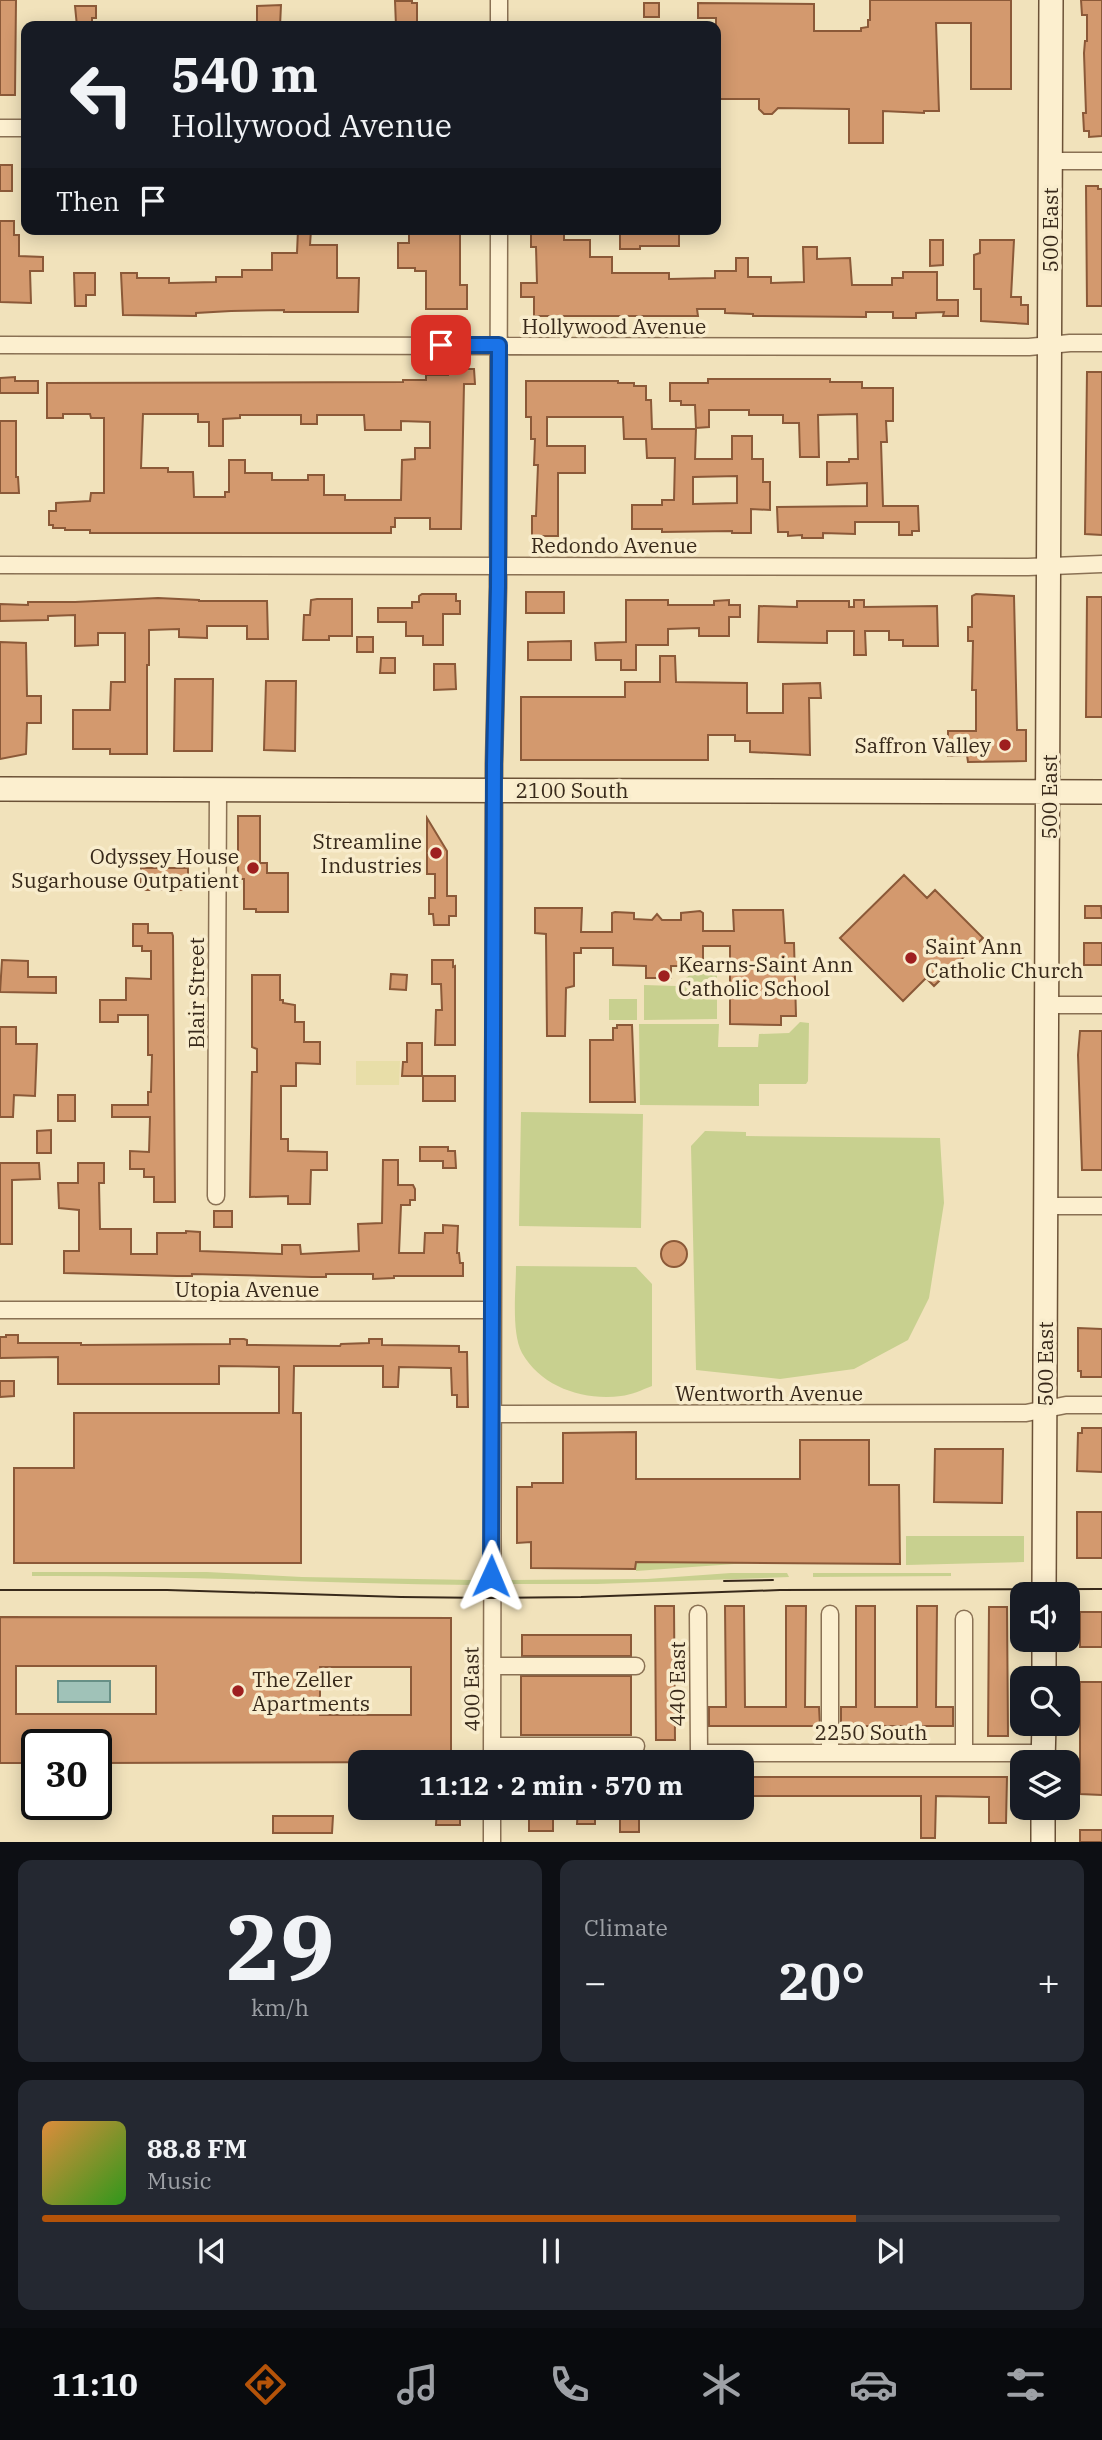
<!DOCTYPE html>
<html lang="en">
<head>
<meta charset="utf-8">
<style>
  :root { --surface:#171b24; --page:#242831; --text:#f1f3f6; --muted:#9ea1a6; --line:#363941; --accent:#b45309 }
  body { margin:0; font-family:"IBM Plex Serif",serif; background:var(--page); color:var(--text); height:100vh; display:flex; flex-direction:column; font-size:26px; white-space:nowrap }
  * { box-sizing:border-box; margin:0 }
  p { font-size:23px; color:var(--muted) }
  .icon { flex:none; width:38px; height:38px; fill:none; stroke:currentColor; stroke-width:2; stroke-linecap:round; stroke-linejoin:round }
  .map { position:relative; height:1842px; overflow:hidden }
  .panel { display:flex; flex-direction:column; gap:18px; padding:18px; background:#0d0f14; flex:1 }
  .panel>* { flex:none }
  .top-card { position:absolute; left:21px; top:21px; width:700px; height:214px; border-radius:14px; box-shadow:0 4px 18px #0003; background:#171b24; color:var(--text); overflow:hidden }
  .buttons { position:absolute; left:1010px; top:1582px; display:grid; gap:14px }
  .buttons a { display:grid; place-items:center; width:70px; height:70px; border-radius:14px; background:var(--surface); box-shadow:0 4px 18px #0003; font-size:35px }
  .speed { position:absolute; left:21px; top:1729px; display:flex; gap:14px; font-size:35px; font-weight:700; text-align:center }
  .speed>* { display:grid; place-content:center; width:91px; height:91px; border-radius:50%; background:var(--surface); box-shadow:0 4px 18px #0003; line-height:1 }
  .speed .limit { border:4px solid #111; border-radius:10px; background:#fff; color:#111 }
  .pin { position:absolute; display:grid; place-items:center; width:60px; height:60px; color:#fff; margin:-30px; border-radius:14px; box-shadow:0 4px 10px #0006 }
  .me { position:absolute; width:77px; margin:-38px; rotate:1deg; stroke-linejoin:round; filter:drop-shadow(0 0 5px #0008) }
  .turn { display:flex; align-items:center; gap:24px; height:147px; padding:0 35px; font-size:32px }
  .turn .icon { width:91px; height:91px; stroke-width:2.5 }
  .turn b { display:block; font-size:49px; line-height:60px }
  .then { display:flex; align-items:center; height:66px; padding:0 35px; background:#0003; gap:14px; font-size:26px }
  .big { font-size:52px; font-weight:800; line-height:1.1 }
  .panel .card { flex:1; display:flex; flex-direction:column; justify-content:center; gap:10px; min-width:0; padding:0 24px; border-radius:14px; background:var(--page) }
  .panel .dial { align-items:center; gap:0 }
  .dial b { font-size:91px; line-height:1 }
  .song { display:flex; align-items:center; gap:21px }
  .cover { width:84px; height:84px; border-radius:10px; background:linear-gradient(135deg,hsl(30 70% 55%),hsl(110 70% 35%)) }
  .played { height:7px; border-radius:4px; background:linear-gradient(90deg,var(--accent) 80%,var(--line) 80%) }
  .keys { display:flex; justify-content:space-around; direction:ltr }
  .heat { display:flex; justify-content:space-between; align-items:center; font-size:38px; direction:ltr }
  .panel .tiles { flex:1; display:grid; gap:18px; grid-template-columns:1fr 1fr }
  .card:last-child { grid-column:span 2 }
  .trip { position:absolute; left:348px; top:1750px; width:406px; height:70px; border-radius:14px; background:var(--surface); box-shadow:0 4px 18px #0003; font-weight:800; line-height:70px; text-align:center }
  .dock { display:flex; height:112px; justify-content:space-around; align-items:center; background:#090b0e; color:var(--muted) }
  .dock .icon { width:49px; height:49px }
  .dock .current { color:var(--accent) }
  .dock b { font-size:32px; color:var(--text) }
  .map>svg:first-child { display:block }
  .farmland { fill:#e8dea8 }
  .green { fill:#c8d08f }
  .water { fill:#a0c2b8; stroke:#679086; stroke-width:2 }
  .building { fill:#d3996e; stroke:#8b5938; stroke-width:2; fill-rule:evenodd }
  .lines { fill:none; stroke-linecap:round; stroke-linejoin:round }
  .street-casing { stroke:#8a7154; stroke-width:19 }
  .secondary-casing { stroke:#6c5237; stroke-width:26 }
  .street { stroke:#fcefcf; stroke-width:16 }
  .secondary { stroke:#fcefcf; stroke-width:23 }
  .tram { stroke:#38291a; stroke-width:2 }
  .route-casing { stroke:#114b97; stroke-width:18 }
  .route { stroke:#1a73e8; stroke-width:12 }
  .poi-dot { fill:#9e1f1f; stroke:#f8eccc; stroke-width:2.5 }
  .labels { text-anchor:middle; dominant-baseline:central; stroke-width:7; stroke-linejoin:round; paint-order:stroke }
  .street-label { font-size:21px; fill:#38291a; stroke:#f8eccc }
  .poi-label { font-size:21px; fill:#38291a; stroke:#f8eccc; text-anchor:end }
</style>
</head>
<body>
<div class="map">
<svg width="1102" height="1842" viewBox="0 0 1102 1842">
  <rect width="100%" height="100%" fill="#f1e2bb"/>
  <path class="farmland" d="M356,1061H400L399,1085H356Z"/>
  <path class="green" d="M692,973H717V1019L644,1020V985L676,986Z
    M609,999H637V1020H609Z
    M800,1022L809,1023L808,1081L806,1084H759V1106L640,1105L639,1024H719L718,1047H758L759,1034L789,1033Z
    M521,1112L643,1114L641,1228L519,1226Z
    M705,1131L746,1132V1136L940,1138L944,1203L929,1298L908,1340L854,1369L780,1379L696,1370L691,1146Z
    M516,1266L636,1267L652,1284V1386C642,1390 631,1395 621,1396C584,1401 541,1387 522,1353C511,1332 516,1290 516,1266Z
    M906,1536H1024V1562L906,1565Z
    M636,1562L748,1563L636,1571Z
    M32,1572H207L302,1577L473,1580L474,1585C326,1584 179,1575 32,1576Z
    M731,1573H787L789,1577L597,1584H509L508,1580L647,1579Z
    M813,1573H951V1576L813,1577Z"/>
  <path class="water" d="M58,1681H110V1702H58Z"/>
  <path class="building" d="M0,0H16L15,95H0Z
    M870,0H1011V89H971V23H936L939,111H924V113L883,111V143H849V109L778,108L772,114H764L759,109V99H716V18H698V3L814,4V31H861V28L868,27V20H870Z
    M1081,0H1102V136L1089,137V131H1084L1083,113H1086L1084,53L1085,41H1087V15H1082Z
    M395,1H412V3H417V26H396Z
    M644,3H659V17H644Z
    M281,5L280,26H257V6Z
    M75,6H96V18H92V26H77Z
    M0,165H12V191H0Z
    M1086,186H1098V189H1102V306H1087Z
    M0,221H14V235H19V256L43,257V271H30L31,303L0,302Z
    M409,229H460V285H467V309H426V271H415V268H398V243H409Z
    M531,229H564V240H590V257H612V273H669V279L715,278V271H736V258H748V277H771V283L804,282L803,247H817V259L850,258L852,285H892V278H903V272H937V300H958V316H943L944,312L916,313V318H893V312H866V317L753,316V314L725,313V309H697L698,316H534V297H521V283H537L536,247H531Z
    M620,229H679V246H640V249H620Z
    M298,230H311L310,245H337V278H359L358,312H284V310L231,311L196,313V316L123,315L121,273H137V278H169V283L216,282V277H242V270H272V253H297Z
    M930,240H943V265L930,266Z
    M980,240H1014L1011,297H1021V305H1028V324L981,321V289H974V255L980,253Z
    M74,273H95V295H86V306H75Z
    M448,369H474L475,384H464L461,529H430V518H395V527H391V533H90V530H65V528H53V525H49V511H56V503L90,501L91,493H104V418H91L90,414H63V418H47V383L403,382V380H426V375H448ZM143,414H198V422H209V446H223V419L240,418V415H301V424H317V415H364L365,430H401V421L430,422V448H415V459L402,460L401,500H345V495H324V475H308V480H272V473H245V460H229V492H225V497H194L193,472H168V468H141Z
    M1087,372H1102V535L1085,534Z
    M15,377V381H38V393H0V378Z
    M708,379H830V382H862V388H893V421H886L887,442H881L883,506H918L919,531H912V535H899V522H855V534L823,533V538H802V535L788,536V532H778L777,507L867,506V483L827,485V462H849V459H858L857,414L818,415L819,457H800L799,423H783V415H749V410H709V427L696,428L695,405H681V401H670V383H708Z
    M526,381H618V383H634V386H646V400H651L652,429H696L695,459H732V436H752V459H763V482H770V510L751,509V533H732V531L662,532V529H632V505H662V500H674L675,458H647L646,439H624L623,417H547V446H585V473H558V536H532V516H536L538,465H534L535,439H531V417H526ZM737,476V503L693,504V477Z
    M0,421H16V477H18L19,493H0Z
    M526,592H564V613H526Z
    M422,594H456V601H460V614H443V645H423V636H406V622H378V608H412V602H419V596Z
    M976,594L1014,596L1017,730H1026V761L968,762L967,755L948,756V731H976V690H972L973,641H968V627H972V596Z
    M1087,597H1102V717H1086Z
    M158,598L199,600V601H267L268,639H247V626H207V638L179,637V629L149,630V665H147V754H110V749H73V710H110L111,682H125V633H98V645L75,646V615L48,616V620L0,621V604L28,605V602H75Z
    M317,599H352V636H329V640H303L304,615H310L311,600Z
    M626,600H668V605H714V601L729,600V605H740V617H729V636H699V628L668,629V645H636V670H621V660H596L595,643L626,642Z
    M854,600H864V607L937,606L938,646H903V640H889V631H865L866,655H854V631H827V643L758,642L759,606L797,607V601H849V607H854Z
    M357,637H373V652H357Z
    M571,641V660H528V642Z
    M0,642L26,643L27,696H41V723H27L26,754L0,759Z
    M660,656H675L676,682L747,683V713H783V684L820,683L821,698H809L810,755L750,752V741H735V735H708V760H521V697H625V682H660Z
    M381,658H395V673H380Z
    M434,664H455L456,689L434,690Z
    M175,679H213L212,751H174Z
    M266,681H296L295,751L264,750Z
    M238,816H260V863H267V873H288V912H256V909H244V879H238Z
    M427,818L447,851V896H456V916H449V925H434L433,914H429V898H435V874H427Z
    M141,868H188V890H141Z
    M904,875L927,898L935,890L983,938L934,986L926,978L903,1001L840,938Z
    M1085,906H1101L1102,918H1085Z
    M535,908H582L581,932H612V913L615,912L634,913V919L652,920L657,914L662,920H681V913L700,911L703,913V931H734L733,910H783L785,943H794L796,1016H781V1025L730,1024V946H703V966H671V978H646V966L613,965V948H581V953H574V986L566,988L565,1036H547L546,934L535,933Z
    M133,924H148V933H172L173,936L175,1202H154V1177H144V1169H130V1151L149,1152L150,1117H112V1105H148V1092H151L152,1055H148V1015H118V1022H100V1000H126V978L151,979V951H142V946H133Z
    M1084,943H1102V965H1084Z
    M2,960L28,961V977H56V993L0,992Z
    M432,960H453V967L455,966V1045H435L436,1010H442L441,984H432Z
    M391,974L407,975L406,990L390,989Z
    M252,975H280V1000H283V1003L295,1005V1022H304V1042H320V1064L296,1063V1086H281V1139H288V1151L327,1152V1170H311L310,1204H288V1196L250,1197L252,1072H257V1049L252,1047Z
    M617,1025H632L635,1102H590V1040H613V1028H617Z
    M0,1027H16V1044H37L35,1096L14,1095L13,1117H0Z
    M1080,1031H1102V1170H1082L1078,1055Z
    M407,1043H422V1076H402L403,1062H407Z
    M423,1076H455V1101H423Z
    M58,1095H75V1121H58Z
    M51,1130V1153H37V1131Z
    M420,1147H448V1151H455L456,1168H443V1161H420Z
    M383,1160H398V1185H413L415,1189V1200H410V1205H401L399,1253H424L425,1233H443V1225L458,1226L457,1253H459L460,1263H463V1276H394V1278L373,1279V1274H326V1277H312L192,1274V1276H177L64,1273V1251H79V1210L59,1208L58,1183H78V1163H104V1183H99L100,1229H131V1254H157V1233H186V1231L200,1232V1251L282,1254V1245H300L301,1254L359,1251L358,1224L382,1223Z
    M0,1163H39L40,1179L12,1180V1244H0Z
    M214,1211H232V1227H214Z
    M661 1254a13 13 0 1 1 26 0a13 13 0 1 1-26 0Z
    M1078,1328L1102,1329V1377H1081V1371H1078Z
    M6,1335H18V1343H81V1345L230,1344V1339H244L247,1340V1345H249L340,1346L341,1344L369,1343V1339H382V1345L459,1346V1352H467L468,1407H457V1395H452L451,1368L399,1367L398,1387H383V1366H294L293,1413H301V1563H14V1468H74V1413H279V1367L219,1366V1384H58V1357L0,1358V1337H6Z
    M0,1381H14V1396L0,1397Z
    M1082,1428H1102V1472L1077,1471L1078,1433H1082Z
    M636,1432V1479H800V1440H869V1485H899L900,1564L636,1562L635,1569L531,1568V1542L517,1543V1487H532V1483H563V1433Z
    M935,1449H1003L1002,1503L934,1502Z
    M1077,1512H1102V1558H1077Z
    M655,1606H674L675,1740H656Z
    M725,1606H744L745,1707H786V1606H806L805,1707H819L820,1726H709V1707H726Z
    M856,1606H875V1707H917V1606H937L936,1707H953V1726H841V1707H856Z
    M989,1607H1007L1008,1736H988Z
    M1080,1612H1102V1647H1080Z
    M0,1617L451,1618V1762L96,1763V1745H37V1763H0ZM16,1666H156V1714H16ZM320,1667H411V1715H320Z
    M522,1635H631V1656H522Z
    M521,1676H631V1735H521Z
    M1080,1682H1102V1795L1080,1794Z
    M521,1756H631V1762H521Z
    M742,1777H1007L1006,1823H989V1797L936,1796L935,1838H921V1796H742Z
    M437,1808H460V1825H436Z
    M578,1808H595V1824H577Z
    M529,1814H553V1831H529Z
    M620,1814H639V1832H620Z
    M273,1816H333L332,1833H273Z
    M1080,1830H1102V1842H1080Z"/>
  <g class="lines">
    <defs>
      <path id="street" d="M499,26V0
        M0,128H26
        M1050,161H1102
        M0,345L1029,347L1070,343H1102
        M0,565L1028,567L1102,564
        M1046,1005H1102
        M216,1196L218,790
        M1045,1206H1102
        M0,1310H493
        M493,1414L1026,1413L1066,1405H1102
        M698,1614L699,1753H1043
        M830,1614V1753
        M964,1619V1753
        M492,1666H636
        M493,1746H636
        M492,1762L494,764L498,587L499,229
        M492,1808V1842"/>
      <path id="secondary" d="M0,789L1102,792
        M1044,1594L1051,0
        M1044,1678V1640
        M1043,1762L1044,1724
        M1043,1842V1808"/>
    </defs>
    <use href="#street" class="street-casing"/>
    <use href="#secondary" class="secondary-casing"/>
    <use href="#street" class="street"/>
    <use href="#secondary" class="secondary"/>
    <path class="tram" d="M724,1581L773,1580
      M0,1590H167L401,1597L491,1598L581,1597L780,1590L1102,1589"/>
  </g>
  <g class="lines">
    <defs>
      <path id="route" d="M441,345H499L498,587L494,764L491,1576"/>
    </defs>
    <use href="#route" class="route-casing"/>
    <use href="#route" class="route"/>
  </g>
  <g class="poi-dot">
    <circle cx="1005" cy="745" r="7"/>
    <circle cx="436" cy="853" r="7"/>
    <circle cx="253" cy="868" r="7"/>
    <circle cx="911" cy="958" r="7"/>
    <circle cx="664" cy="976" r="7"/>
    <circle cx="238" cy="1691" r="7"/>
  </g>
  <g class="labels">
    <g class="street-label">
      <text transform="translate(1050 230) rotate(-90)">500 East</text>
      <text x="614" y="326">Hollywood Avenue</text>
      <text x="614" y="545">Redondo Avenue</text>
      <text x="572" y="790">2100 South</text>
      <text transform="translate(1049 797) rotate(-90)">500 East</text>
      <text transform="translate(196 993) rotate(-90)">Blair Street</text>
      <text x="247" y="1289">Utopia Avenue</text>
      <text transform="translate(1045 1364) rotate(-90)">500 East</text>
      <text x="769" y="1393">Wentworth Avenue</text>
      <text transform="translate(677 1684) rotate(-90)">440 East</text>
      <text transform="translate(471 1689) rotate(-91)">400 East</text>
      <text x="871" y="1732">2250 South</text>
    </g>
    <g class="poi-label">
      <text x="991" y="745">Saffron Valley</text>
      <text x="422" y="841">Streamline<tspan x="422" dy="24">Industries</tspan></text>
      <text x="239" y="856">Odyssey House<tspan x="239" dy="24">Sugarhouse Outpatient</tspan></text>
      <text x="925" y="946" text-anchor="start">Saint Ann<tspan x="925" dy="24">Catholic Church</tspan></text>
      <text x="678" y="964" text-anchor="start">Kearns-Saint Ann<tspan x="678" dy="24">Catholic School</tspan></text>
      <text x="252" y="1679" text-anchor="start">The Zeller<tspan x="252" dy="24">Apartments</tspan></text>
    </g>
  </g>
</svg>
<div class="buttons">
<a><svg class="icon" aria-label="sound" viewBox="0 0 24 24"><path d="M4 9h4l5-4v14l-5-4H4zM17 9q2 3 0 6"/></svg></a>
<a><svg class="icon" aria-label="search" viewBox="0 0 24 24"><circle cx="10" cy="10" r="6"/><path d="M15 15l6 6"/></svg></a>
<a><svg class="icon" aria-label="layers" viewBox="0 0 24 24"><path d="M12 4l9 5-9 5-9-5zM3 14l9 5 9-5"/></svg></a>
</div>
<div class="speed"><div class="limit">30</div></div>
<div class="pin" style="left:441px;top:345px;background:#d93025"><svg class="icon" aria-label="arrive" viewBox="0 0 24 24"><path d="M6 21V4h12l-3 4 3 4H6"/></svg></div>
<svg class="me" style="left:491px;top:1576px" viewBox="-20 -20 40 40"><path d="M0-17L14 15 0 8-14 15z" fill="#1a73e8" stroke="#fff" stroke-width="4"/></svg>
<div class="trip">11:12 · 2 min · 570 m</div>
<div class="top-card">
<div class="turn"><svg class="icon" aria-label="left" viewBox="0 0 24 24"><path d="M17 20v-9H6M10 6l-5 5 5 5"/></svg><div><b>540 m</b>Hollywood Avenue</div></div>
<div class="then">Then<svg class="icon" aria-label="arrive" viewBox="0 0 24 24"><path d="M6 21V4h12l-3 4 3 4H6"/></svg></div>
</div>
</div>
<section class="panel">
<div class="tiles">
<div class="card dial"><b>29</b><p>km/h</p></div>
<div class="card"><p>Climate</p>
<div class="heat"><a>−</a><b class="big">20°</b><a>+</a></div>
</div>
<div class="card">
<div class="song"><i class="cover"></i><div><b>88.8 FM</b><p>Music</p></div></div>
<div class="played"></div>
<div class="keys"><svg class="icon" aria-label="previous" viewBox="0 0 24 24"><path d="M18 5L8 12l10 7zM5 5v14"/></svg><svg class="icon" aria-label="pause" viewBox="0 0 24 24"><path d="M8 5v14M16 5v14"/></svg><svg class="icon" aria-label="next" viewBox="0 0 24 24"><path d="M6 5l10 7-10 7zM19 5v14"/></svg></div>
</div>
</div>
</section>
<nav class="dock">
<b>11:10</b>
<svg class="icon current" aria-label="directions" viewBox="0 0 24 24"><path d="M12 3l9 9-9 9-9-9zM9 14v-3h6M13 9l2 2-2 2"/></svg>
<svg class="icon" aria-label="music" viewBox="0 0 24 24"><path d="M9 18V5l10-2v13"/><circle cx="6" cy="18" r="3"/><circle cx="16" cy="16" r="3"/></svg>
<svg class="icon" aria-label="phone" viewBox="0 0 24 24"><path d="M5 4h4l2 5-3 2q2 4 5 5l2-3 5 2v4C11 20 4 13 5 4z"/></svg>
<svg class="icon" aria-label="climate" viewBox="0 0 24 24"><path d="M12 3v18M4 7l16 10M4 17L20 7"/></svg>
<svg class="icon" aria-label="car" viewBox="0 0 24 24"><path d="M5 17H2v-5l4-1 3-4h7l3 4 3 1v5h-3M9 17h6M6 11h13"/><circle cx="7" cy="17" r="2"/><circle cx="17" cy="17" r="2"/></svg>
<svg class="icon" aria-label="filters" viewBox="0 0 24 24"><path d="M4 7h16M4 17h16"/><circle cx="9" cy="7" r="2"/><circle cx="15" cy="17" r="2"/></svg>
</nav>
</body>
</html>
